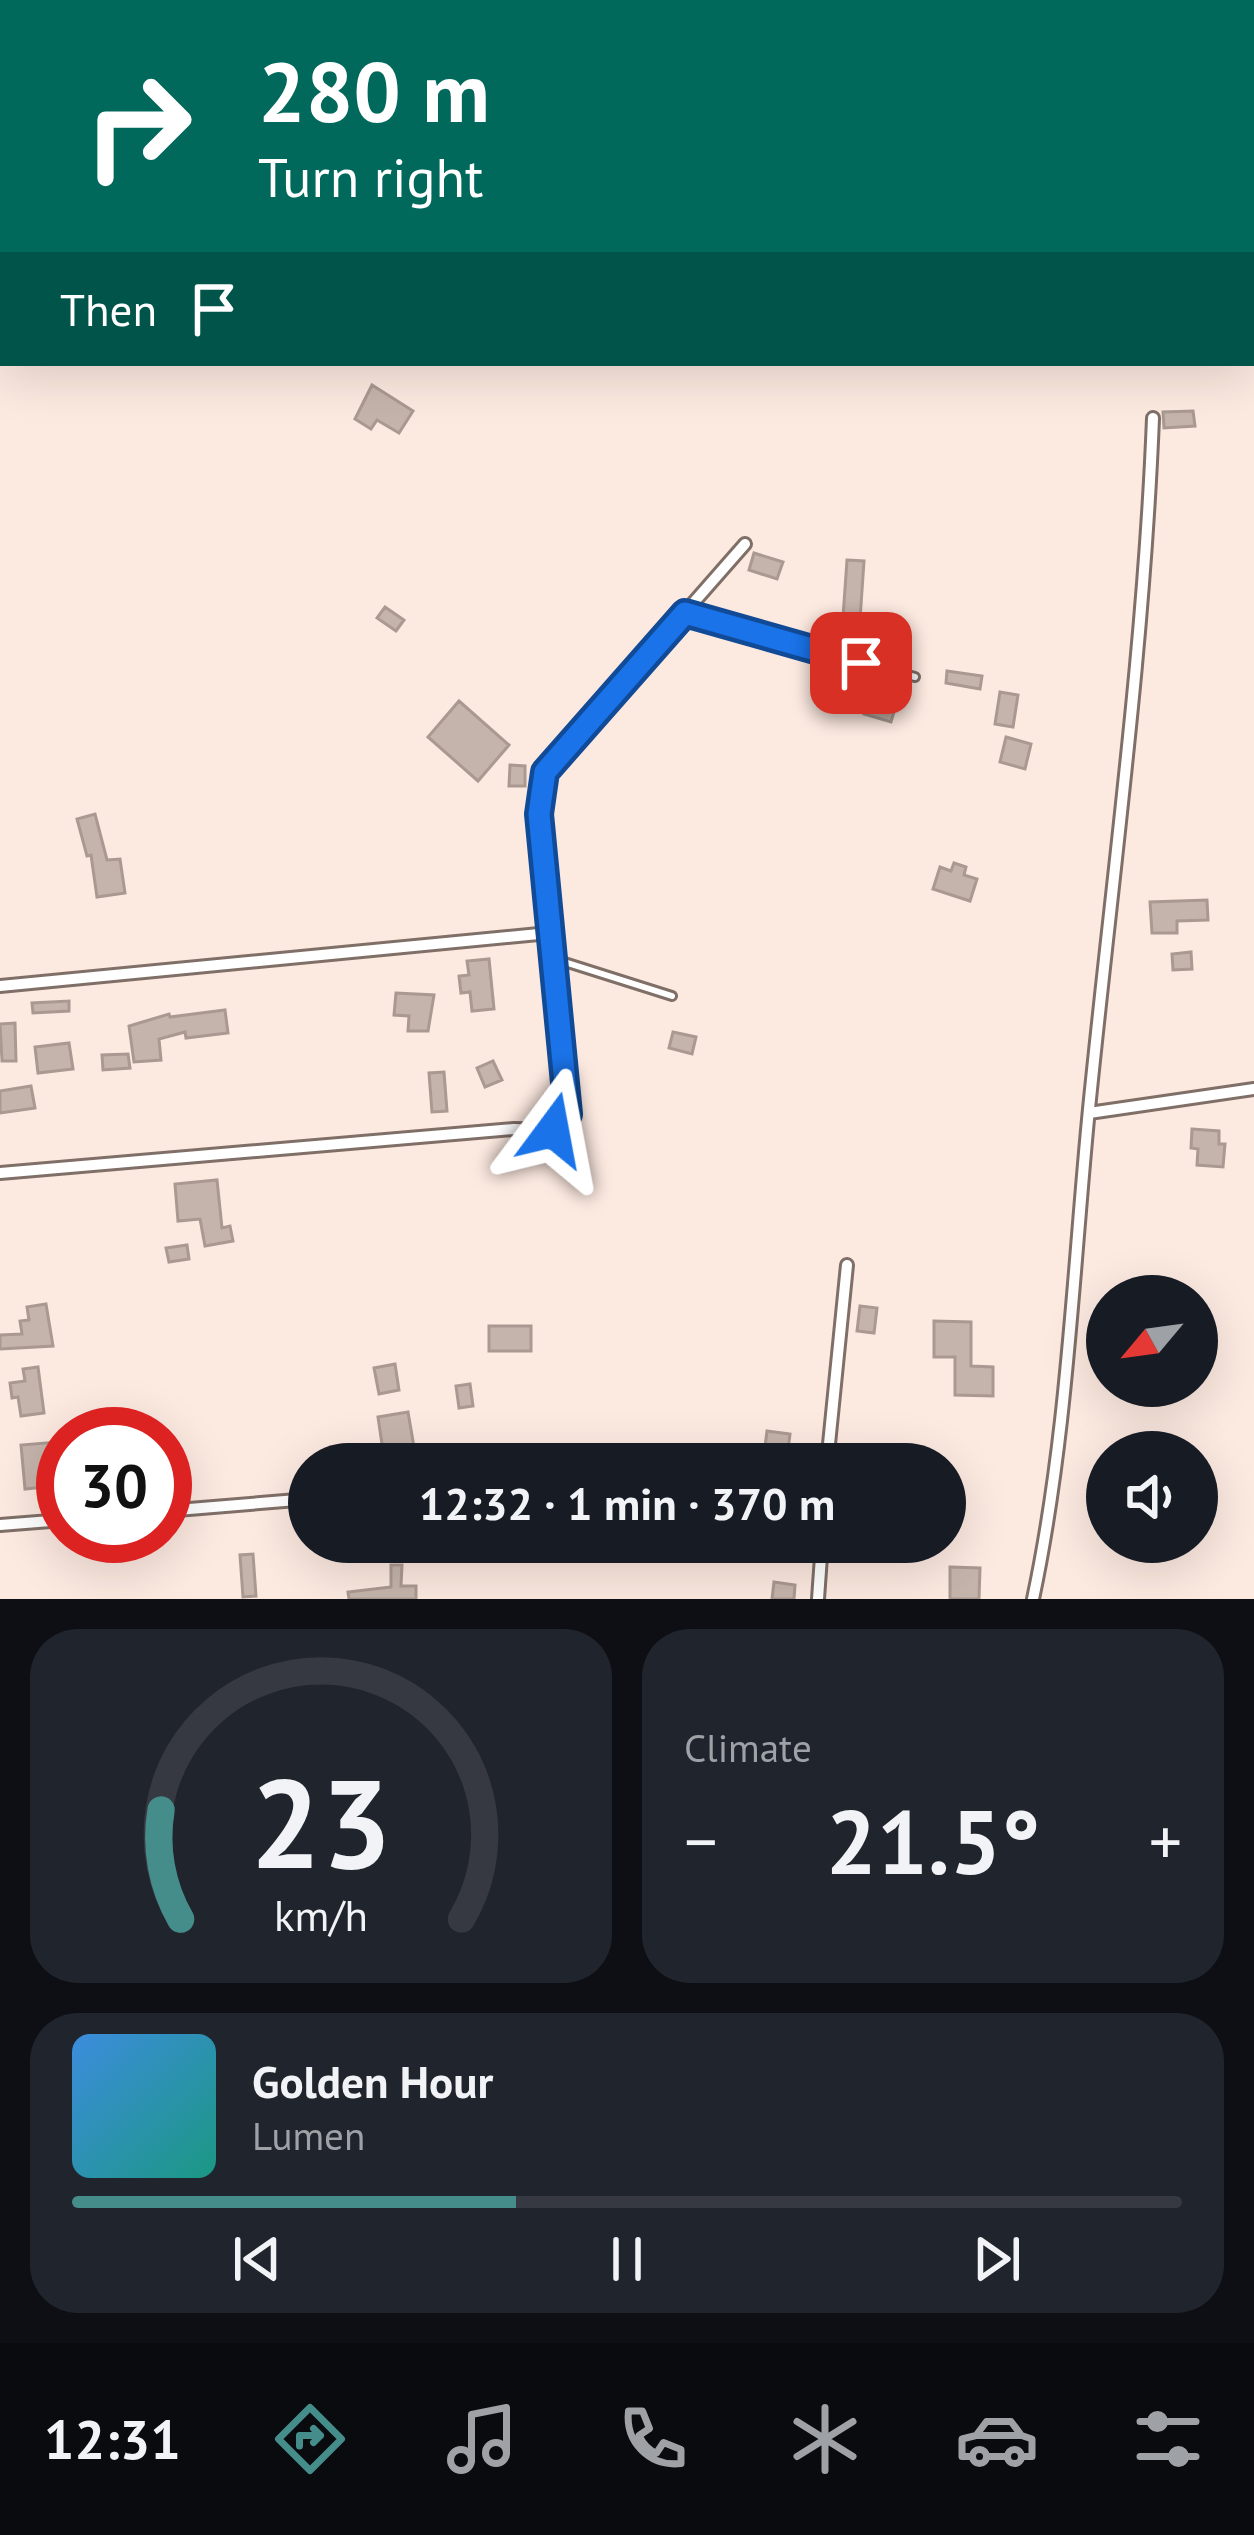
<!DOCTYPE html>
<html lang="en">
<head>
<meta charset="utf-8">
<style>
  :root { --surface:#171b24; --page:#20242c; --text:#f1f3f6; --muted:#9ea1a6; --line:#363941; --accent:#458d8a }
  body { margin:0; font-family:"PT Sans",sans-serif; background:var(--page); color:var(--text); height:100vh; display:flex; flex-direction:column; font-size:45px; white-space:nowrap }
  * { box-sizing:border-box; margin:0 }
  p { font-size:39px; color:var(--muted) }
  .icon { flex:none; width:66px; height:66px; fill:none; stroke:currentColor; stroke-width:2; stroke-linecap:round; stroke-linejoin:round }
  .map { position:relative; height:1599px; overflow:hidden }
  .panel { display:flex; flex-direction:column; gap:30px; padding:30px; background:#0d0f14; flex:1 }
  .panel>* { flex:none }
  .guide { position:absolute; left:0px; top:0px; width:1254px; height:366px; box-shadow:0 12px 48px #0002; background:#00695c; color:#fff; overflow:hidden }
  .needle { width:78px; rotate:241deg }
  .buttons { position:absolute; left:1086px; top:1275px; display:grid; gap:24px }
  .buttons a { display:grid; place-items:center; width:132px; height:132px; border-radius:50%; background:var(--surface); box-shadow:0 12px 48px #0002; font-size:60px }
  .speed { position:absolute; left:36px; top:1407px; display:flex; gap:24px; font-size:60px; font-weight:700; text-align:center }
  .speed>* { display:grid; place-content:center; width:156px; height:156px; border-radius:50%; background:var(--surface); box-shadow:0 12px 48px #0002; line-height:1 }
  .speed .limit { border:18px solid #d22; background:#fff; color:#111 }
  .pin { position:absolute; display:grid; place-items:center; width:102px; height:102px; color:#fff; margin:-51px; border-radius:24px; box-shadow:0 6px 18px #0006 }
  .me { position:absolute; width:132px; margin:-66px; rotate:13deg; stroke-linejoin:round; filter:drop-shadow(0 0 9px #0008) }
  .turn { display:flex; align-items:center; gap:42px; height:252px; padding:0 60px; font-size:54px }
  .turn .icon { width:156px; height:156px; stroke-width:2.5 }
  .turn b { display:block; font-size:84px; line-height:102px }
  .then { display:flex; align-items:center; height:114px; padding:0 60px; background:#0003; gap:24px; font-size:45px }
  .big { font-size:90px; font-weight:800; line-height:1.1 }
  .panel .tile { flex:1; display:flex; flex-direction:column; justify-content:center; gap:18px; min-width:0; padding:0 42px; border-radius:48px; background:var(--page) }
  .panel .dial { align-items:center; gap:0 }
  .dial svg { height:312px; overflow:visible; fill:none; stroke:var(--line); stroke-width:7; stroke-linecap:round; text-anchor:middle }
  .dial text { fill:var(--text); stroke:none }
  .song { display:flex; align-items:center; gap:36px }
  .cover { width:144px; height:144px; border-radius:18px; background:linear-gradient(135deg,hsl(210 70% 55%),hsl(170 70% 35%)) }
  .played { height:12px; border-radius:6px; background:linear-gradient(90deg,var(--accent) 40%,var(--line) 40%) }
  .keys { display:flex; justify-content:space-around; direction:ltr }
  .heat { display:flex; justify-content:space-between; align-items:center; font-size:66px; direction:ltr }
  .panel .tiles { flex:1; display:grid; gap:30px; grid-template-columns:1fr 1fr }
  .tile:last-child { grid-column:span 2 }
  .trip { position:absolute; left:288px; top:1443px; width:678px; height:120px; border-radius:60px; background:var(--surface); box-shadow:0 12px 48px #0002; font-weight:800; line-height:120px; text-align:center }
  .tabs { display:flex; height:192px; justify-content:space-around; align-items:center; background:#090b0e; color:var(--muted) }
  .tabs .icon { width:84px; height:84px }
  .tabs .on { color:var(--accent) }
  .tabs b { font-size:54px; color:var(--text) }
  .map>svg:first-child { display:block }
  .building { fill:#c5b4ab; stroke:#aa9991; stroke-width:3 }
  .lines { fill:none; stroke-linecap:round; stroke-linejoin:round }
  .lane-casing { stroke:#7f6f67; stroke-width:12 }
  .street-casing { stroke:#7f6f67; stroke-width:16 }
  .lane { stroke:#fff; stroke-width:6 }
  .street { stroke:#fff; stroke-width:10 }
  .route-casing { stroke:#114b97; stroke-width:30 }
  .route { stroke:#1a73e8; stroke-width:21 }
</style>
</head>
<body>
<div class="map">
<svg width="1254" height="1599" viewBox="0 0 1254 1599">
  <rect width="100%" height="100%" fill="#fce9e0"/>
  <path class="building" d="M372,385L413,411L399,433L377,420L371,429L355,419Z
    M1193,411L1195,426L1164,428L1163,412Z
    M754,553L783,562L777,579L749,570Z
    M847,560L864,561L858,649L841,646Z
    M385,607L404,620L396,631L377,618Z
    M947,671L982,676L980,689L946,683Z
    M874,680L901,688L891,722L864,714Z
    M1000,692L1018,695L1013,727L995,724Z
    M459,701L509,745L478,781L428,737Z
    M1006,737L1031,744L1025,769L1000,762Z
    M510,765L525,766V786H509Z
    M95,814L107,860L120,859L125,893L97,897L91,855L87,856L77,819Z
    M954,863L966,867L964,875L977,879L970,901L933,889L940,867L951,871Z
    M1207,900L1208,920L1177,921V933H1152L1150,902Z
    M1191,952L1192,969L1173,970L1172,954Z
    M489,959L494,1009L472,1011L470,992L461,993L459,976L469,975L467,961Z
    M396,993L434,995L428,1031H408L409,1016L394,1015Z
    M69,1001V1011L33,1013L32,1003Z
    M225,1010L228,1033L186,1038L185,1032L159,1039L161,1060L134,1062L129,1026L169,1014L170,1017Z
    M15,1023L16,1061H2L0,1024Z
    M673,1032L696,1037L692,1054L669,1048Z
    M69,1043L73,1069L38,1073L35,1047Z
    M128,1054L130,1068L103,1070L102,1055Z
    M493,1061L502,1080L485,1087L477,1068Z
    M444,1072L447,1111L432,1112L429,1073Z
    M31,1086L35,1108L0,1113V1091Z
    M1192,1129L1219,1131V1144H1225L1223,1167L1197,1165L1198,1149L1191,1148Z
    M217,1180L222,1228L230,1226L233,1241L205,1246L200,1219L178,1221L175,1184Z
    M187,1245L189,1259L169,1262L166,1248Z
    M46,1304L53,1346L0,1349V1335L22,1334L20,1321L29,1320L27,1307Z
    M860,1306L877,1308L874,1333L857,1331Z
    M934,1321L971,1322V1366L993,1367V1396L955,1395V1357H934Z
    M489,1326H531V1351H489Z
    M395,1364L399,1390L379,1394L374,1368Z
    M38,1367L44,1413L21,1416L18,1397L12,1398L10,1383L25,1381L23,1369Z
    M470,1384L473,1406L459,1408L456,1386Z
    M408,1412L414,1447L383,1451L378,1417Z
    M767,1431L790,1434L787,1458L764,1455Z
    M57,1442L60,1476L44,1478L45,1487L25,1489L21,1445Z
    M253,1554L256,1596L243,1597L240,1555Z
    M391,1565H402L401,1586H416V1599H349L348,1592L391,1587Z
    M950,1567L980,1568L979,1599H950Z
    M774,1582L795,1585L794,1599H772Z"/>
  <g class="lines">
    <defs>
      <path id="lane" d="M687,614L915,677
        M555,959L672,996"/>
      <path id="street" d="M580,3L581,0
        M0,88L3,90
        M0,986L549,933
        M1089,1113L1254,1089
        M0,1173L514,1129C534,1129 557,1135 568,1115L539,815L545,772L745,544
        M827,1464L847,1265
        M165,1511L309,1499
        M0,1525L63,1520
        M818,1599L822,1542
        M1033,1599C1067,1439 1073,1272 1089,1109C1112,879 1144,649 1153,418"/>
    </defs>
    <use href="#lane" class="lane-casing"/>
    <use href="#street" class="street-casing"/>
    <use href="#lane" class="lane"/>
    <use href="#street" class="street"/>
  </g>
  <g class="lines">
    <defs>
      <path id="route" d="M553,1130L568,1114L539,814L545,772L685,613L861,663"/>
    </defs>
    <use href="#route" class="route-casing"/>
    <use href="#route" class="route"/>
  </g>
</svg>
<div class="buttons">
<a><svg class="needle" viewBox="-14 -14 28 28"><path d="M0-13l5 13h-10z" fill="#e53935"/><path d="M0 13l5-13h-10z" fill="#9ea1a6"/></svg></a>
<a><svg class="icon" aria-label="sound" viewBox="0 0 24 24"><path d="M4 9h4l5-4v14l-5-4H4zM17 9q2 3 0 6"/></svg></a>
</div>
<div class="speed"><div class="limit">30</div></div>
<div class="pin" style="left:861px;top:663px;background:#d93025"><svg class="icon" aria-label="arrive" viewBox="0 0 24 24"><path d="M6 21V4h12l-3 4 3 4H6"/></svg></div>
<svg class="me" style="left:553px;top:1130px" viewBox="-20 -20 40 40"><path d="M0-17L14 15 0 8-14 15z" fill="#1a73e8" stroke="#fff" stroke-width="4"/></svg>
<div class="trip">12:32 · 1 min · 370 m</div>
<div class="guide">
<div class="turn"><svg class="icon" aria-label="right" viewBox="0 0 24 24"><path d="M7 20v-9h11M14 6l5 5-5 5"/></svg><div><b>280 m</b>Turn right</div></div>
<div class="then">Then<svg class="icon" aria-label="arrive" viewBox="0 0 24 24"><path d="M6 21V4h12l-3 4 3 4H6"/></svg></div>
</div>
</div>
<section class="panel">
<div class="tiles">
<div class="tile dial"><svg viewBox="0 0 100 80">
<path d="M14 69A42 42 0 1 1 86 69"/>
<path d="M14 69A42 42 0 0 1 9 41" stroke="#458d8a"/>
<text x="50" y="56" font-size="32" font-weight="700">23</text>
<text x="50" y="72" font-size="11">km/h</text>
</svg></div>
<div class="tile"><p>Climate</p>
<div class="heat"><a>−</a><b class="big">21.5°</b><a>+</a></div>
</div>
<div class="tile">
<div class="song"><i class="cover"></i><div><b>Golden Hour</b><p>Lumen</p></div></div>
<div class="played"></div>
<div class="keys"><svg class="icon" aria-label="previous" viewBox="0 0 24 24"><path d="M18 5L8 12l10 7zM5 5v14"/></svg><svg class="icon" aria-label="pause" viewBox="0 0 24 24"><path d="M8 5v14M16 5v14"/></svg><svg class="icon" aria-label="next" viewBox="0 0 24 24"><path d="M6 5l10 7-10 7zM19 5v14"/></svg></div>
</div>
</div>
</section>
<nav class="tabs">
<b>12:31</b>
<svg class="icon on" aria-label="directions" viewBox="0 0 24 24"><path d="M12 3l9 9-9 9-9-9zM9 14v-3h6M13 9l2 2-2 2"/></svg>
<svg class="icon" aria-label="music" viewBox="0 0 24 24"><path d="M9 18V5l10-2v13"/><circle cx="6" cy="18" r="3"/><circle cx="16" cy="16" r="3"/></svg>
<svg class="icon" aria-label="phone" viewBox="0 0 24 24"><path d="M5 4h4l2 5-3 2q2 4 5 5l2-3 5 2v4C11 20 4 13 5 4z"/></svg>
<svg class="icon" aria-label="climate" viewBox="0 0 24 24"><path d="M12 3v18M4 7l16 10M4 17L20 7"/></svg>
<svg class="icon" aria-label="car" viewBox="0 0 24 24"><path d="M5 17H2v-5l4-1 3-4h7l3 4 3 1v5h-3M9 17h6M6 11h13"/><circle cx="7" cy="17" r="2"/><circle cx="17" cy="17" r="2"/></svg>
<svg class="icon" aria-label="filters" viewBox="0 0 24 24"><path d="M4 7h16M4 17h16"/><circle cx="9" cy="7" r="2"/><circle cx="15" cy="17" r="2"/></svg>
</nav>
</body>
</html>
